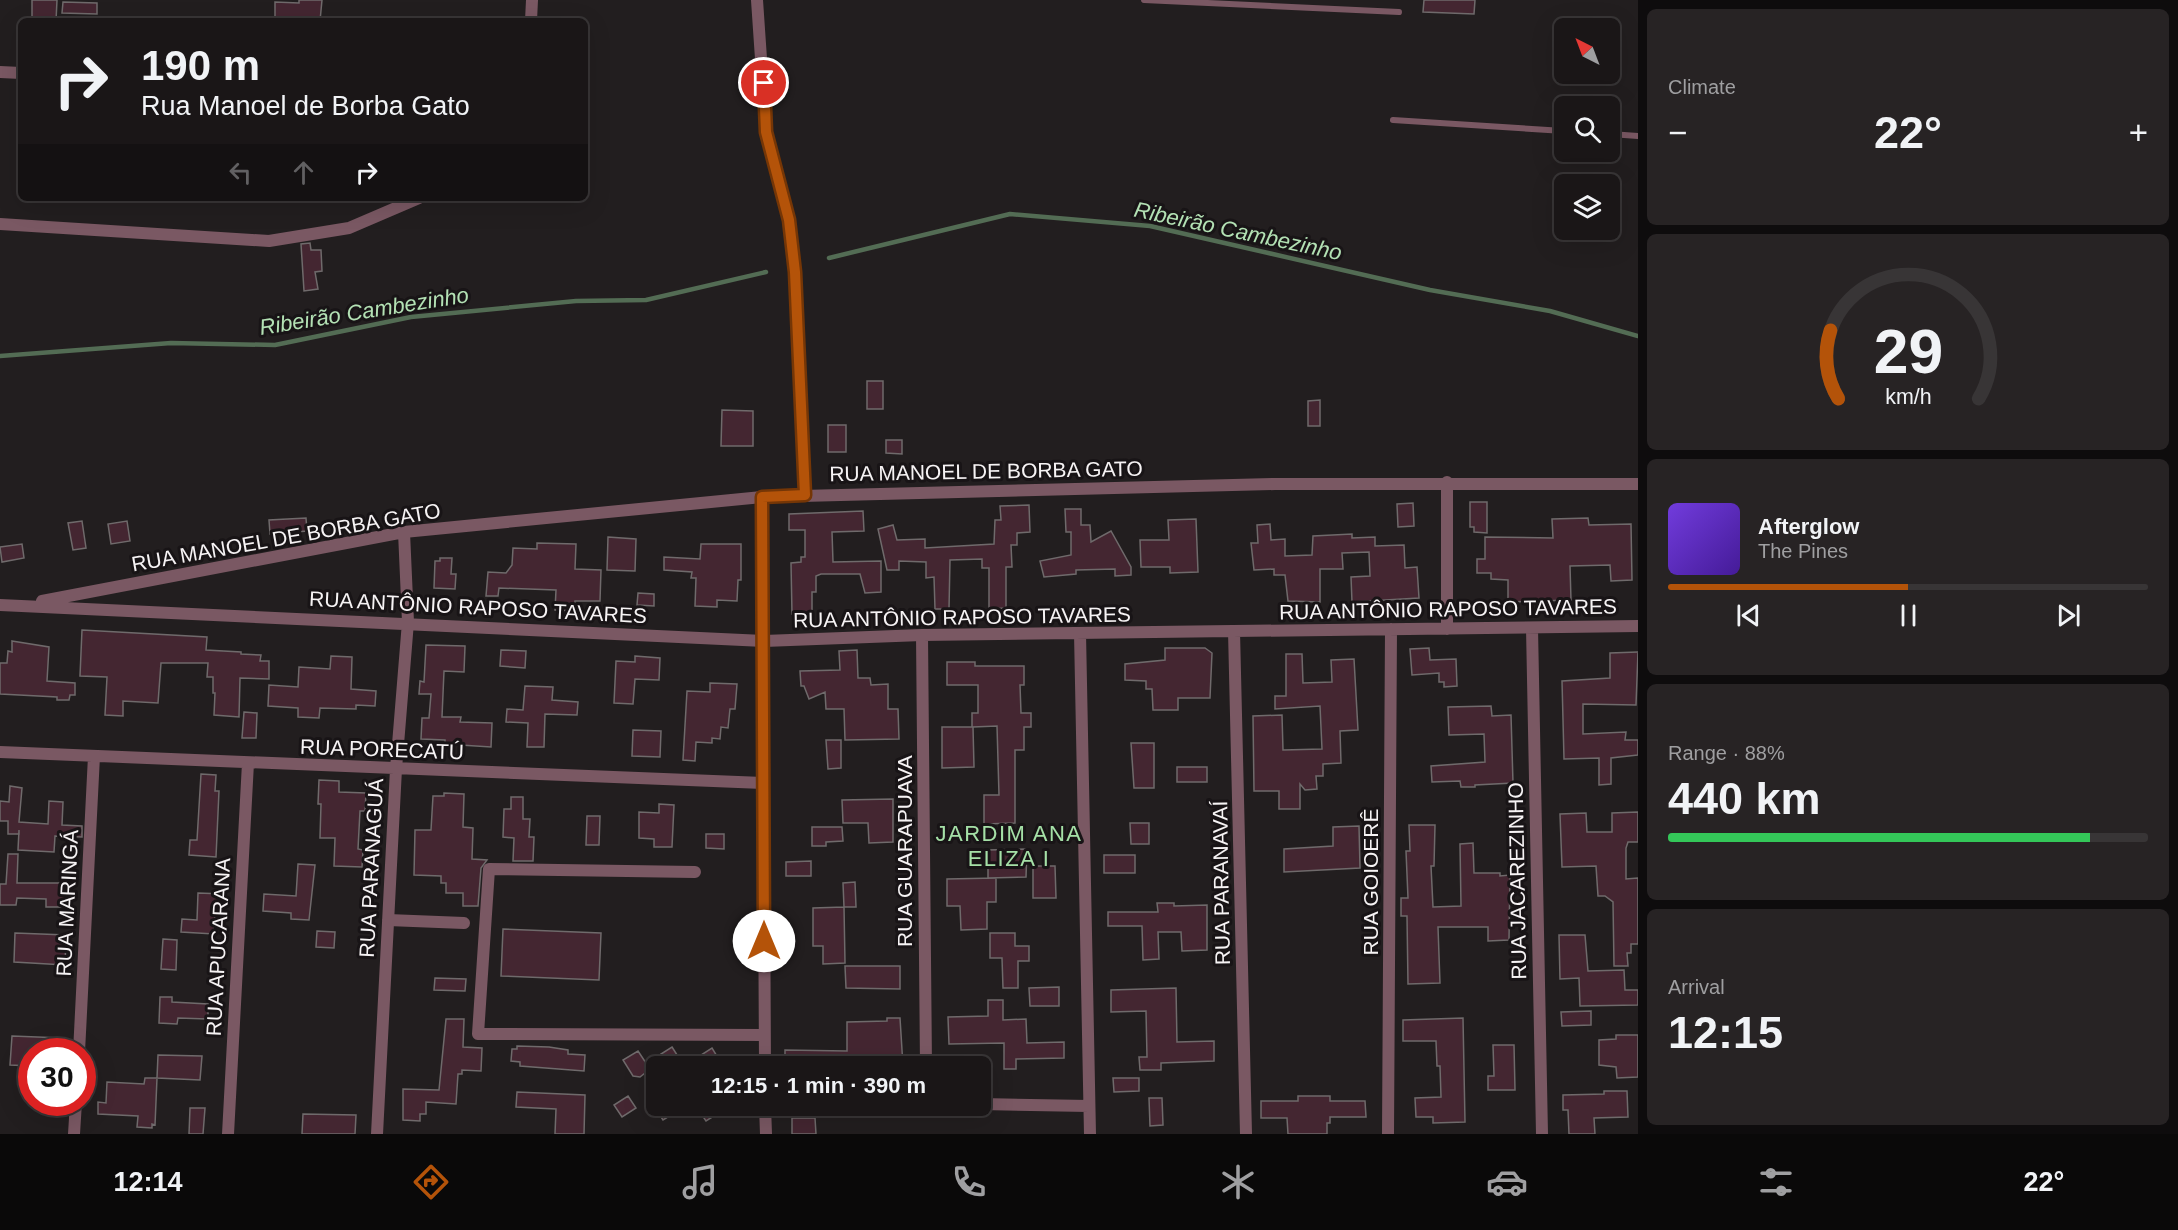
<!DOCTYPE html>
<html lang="en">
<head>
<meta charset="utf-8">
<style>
  :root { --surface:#1a1617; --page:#272324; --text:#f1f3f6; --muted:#9f9fa1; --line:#383536; --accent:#b45309 }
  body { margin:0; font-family:Arial,sans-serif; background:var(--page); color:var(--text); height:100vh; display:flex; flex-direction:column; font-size:22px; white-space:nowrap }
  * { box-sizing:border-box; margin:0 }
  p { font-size:20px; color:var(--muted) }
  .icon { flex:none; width:33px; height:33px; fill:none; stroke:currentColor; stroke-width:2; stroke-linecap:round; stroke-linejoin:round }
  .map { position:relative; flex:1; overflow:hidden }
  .sheet { display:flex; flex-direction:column; gap:9px; padding:9px; background:#0e0c0d; width:540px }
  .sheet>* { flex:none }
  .guide { position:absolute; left:18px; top:18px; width:570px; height:183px; border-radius:9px; box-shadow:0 6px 24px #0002,0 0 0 2px var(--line); background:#1a1617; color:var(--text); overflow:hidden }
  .needle { width:39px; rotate:318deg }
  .fabs { position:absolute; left:1554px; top:18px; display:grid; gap:12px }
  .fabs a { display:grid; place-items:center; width:66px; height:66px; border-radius:9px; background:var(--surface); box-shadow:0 6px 24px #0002,0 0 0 2px var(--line); font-size:30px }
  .speed { position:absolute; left:18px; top:1038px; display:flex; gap:12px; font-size:30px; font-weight:700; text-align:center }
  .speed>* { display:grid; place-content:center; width:78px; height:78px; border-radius:50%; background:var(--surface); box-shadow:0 6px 24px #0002,0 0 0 2px var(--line); line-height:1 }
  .speed .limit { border:9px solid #d22; background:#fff; color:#111 }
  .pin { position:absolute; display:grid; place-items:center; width:51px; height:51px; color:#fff; margin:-26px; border:3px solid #fff; border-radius:50%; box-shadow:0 2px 6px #0007 }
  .me { position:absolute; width:66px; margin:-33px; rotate:0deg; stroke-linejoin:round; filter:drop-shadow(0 0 4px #0008) }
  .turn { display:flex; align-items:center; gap:21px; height:126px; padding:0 24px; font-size:27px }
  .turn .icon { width:78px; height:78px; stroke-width:2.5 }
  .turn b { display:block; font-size:42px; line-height:51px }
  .lanes { display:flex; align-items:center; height:57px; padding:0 24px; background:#0003; justify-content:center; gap:30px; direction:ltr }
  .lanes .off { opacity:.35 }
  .big { font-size:45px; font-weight:700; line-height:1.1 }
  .sheet .tile { flex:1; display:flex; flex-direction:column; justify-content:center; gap:9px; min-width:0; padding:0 21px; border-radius:9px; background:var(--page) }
  .sheet .dial { align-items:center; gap:0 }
  .dial svg { height:156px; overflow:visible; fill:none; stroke:var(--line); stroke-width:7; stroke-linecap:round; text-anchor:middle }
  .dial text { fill:var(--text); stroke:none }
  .song { display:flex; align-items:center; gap:18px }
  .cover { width:72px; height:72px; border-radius:9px; background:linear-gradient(135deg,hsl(260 70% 55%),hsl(260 70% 35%)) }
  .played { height:6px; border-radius:3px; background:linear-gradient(90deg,var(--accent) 50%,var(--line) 50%) }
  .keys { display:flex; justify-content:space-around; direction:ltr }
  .heat { display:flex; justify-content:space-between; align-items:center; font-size:33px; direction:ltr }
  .charge { height:9px; border-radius:4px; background:linear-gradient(90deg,#34c759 88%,var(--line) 0) }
  .trip { position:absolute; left:646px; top:1056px; width:345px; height:60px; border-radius:9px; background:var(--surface); box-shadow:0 6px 24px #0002,0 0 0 2px var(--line); font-weight:700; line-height:60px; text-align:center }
  .tabs { display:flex; height:96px; justify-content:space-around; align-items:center; background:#0a0909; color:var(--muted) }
  .tabs .icon { width:42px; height:42px }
  .tabs .on { color:var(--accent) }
  .tabs b { font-size:27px; color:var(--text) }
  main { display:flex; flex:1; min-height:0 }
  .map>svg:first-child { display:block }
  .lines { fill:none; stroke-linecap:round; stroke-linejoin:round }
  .stream { stroke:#536c54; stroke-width:4.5 }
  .building { fill:#442631; stroke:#6f6a6b; stroke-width:1.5 }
  .lane { stroke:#7a5863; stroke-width:6 }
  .street { stroke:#7a5863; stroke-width:12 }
  .route-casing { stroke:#753606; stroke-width:15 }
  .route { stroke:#b45309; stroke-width:10 }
  .labels { text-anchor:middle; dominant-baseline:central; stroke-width:6; stroke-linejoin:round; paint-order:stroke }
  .street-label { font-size:21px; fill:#f6f3f4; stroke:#181416 }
  .water-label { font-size:22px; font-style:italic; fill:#b3e1b4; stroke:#181416 }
  .neighbourhood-label { font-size:22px; letter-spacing:1.5px; fill:#a5e0a7; stroke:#181416 }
</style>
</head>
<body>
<main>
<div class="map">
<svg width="1638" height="1134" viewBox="0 0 1638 1134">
  <rect width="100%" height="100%" fill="#221e1f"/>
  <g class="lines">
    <path class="stream" d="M829,258L1010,214L1150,226L1430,290L1550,311L1638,336
      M0,356L171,343L275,345L411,317L576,301L646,300L766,272"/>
  </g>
  <path class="building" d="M32,0H57L56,21H32Z
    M299,0H322L320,21H279L280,19L275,18V2L299,3Z
    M1424,0H1475L1474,14L1423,12Z
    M63,2L97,3V14L62,13Z
    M310,243L311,250H321L322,271L315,272L318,289L304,291L301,244Z
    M867,381H883V409H867Z
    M1320,400V426H1308V401Z
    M722,410L753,411V446H721Z
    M828,425H846V452H828Z
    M886,440H902V454L886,453Z
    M1470,502H1487V533L1474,532V527H1470Z
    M1413,503L1414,526L1398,527L1397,504Z
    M1029,505L1030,532L1017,533V545H1011L1012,567H1006V608L989,609V568H982V559L950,560L949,609H935L934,577L926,578V562L899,561V570H887L878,529L893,525L897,540L925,539V548L994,544L995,520H1001L1000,506Z
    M1065,509H1081V525H1090L1091,542L1111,531L1131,567V575L1115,576V569L1076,570V574L1044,577L1040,561L1071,555V532H1066Z
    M863,511L864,531L832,532L833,562L881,561V592L865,593L860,574H821L816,576V592H812V614H792L791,563L801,562V557H805V530H789V514Z
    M306,518L307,531L270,534L269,520Z
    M1588,518L1589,525L1631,524L1632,580L1611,581L1610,565L1570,566L1571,600L1508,602V580L1491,579V573H1477V559H1485V537L1553,538L1552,519Z
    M1196,519L1198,572L1170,573V567H1141L1140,540H1169L1168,520Z
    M82,521L86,548L73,550L68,523Z
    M127,521L130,541L111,544L108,524Z
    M1270,524L1271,540L1285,539V556L1312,555L1313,536L1352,534V538L1375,537V546L1404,545L1405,568L1417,567L1419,598L1352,602L1351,577L1370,576L1369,552L1342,553L1343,569H1320V602L1288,601L1285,575H1274V569L1254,570L1251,543H1258L1257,525Z
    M608,537L636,539L635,571L607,570Z
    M537,543L576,544L575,569L601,570L600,601H575L574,611L555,610L556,590L499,588L498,596H486L488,572L506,573L512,565L513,548L537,549Z
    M22,544L24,558L2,562L0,547Z
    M701,544H741V580H738L737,601L717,600V607L695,606L696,578H691L692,572L664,570V557L700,559Z
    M440,558H452L451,574H456L455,589L434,588L435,561H440Z
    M638,593L654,594V606L637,605Z
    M82,630L207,637L206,650L241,652V654L261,655L260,661H269V679L240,678L239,717L214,715L215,693H213V677H207L208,663H161L158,703L123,701V716L105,715L107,677L80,676Z
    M12,641L49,647L47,681L75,683V695H70L69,700H57V697L0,694V663H7L8,651L12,652Z
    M426,645L465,646L464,672L444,671L442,717H461L460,722L492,723L491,747L445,744V740L421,739L422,718H429L431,694H419L420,681L424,682Z
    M1165,648H1205L1212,653L1210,698H1178V710H1153L1152,689H1146V681L1125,680V664L1165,660Z
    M1429,648L1430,660L1456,659L1457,686L1444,687V682H1439V673L1412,675L1410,649Z
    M501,650L526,651L525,668L500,666Z
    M857,650L858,678H870L871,685L888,684V709H898L899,739L845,740L844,709H826L825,692L809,699L804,686H801L800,671L840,670L839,651Z
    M1638,652L1636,705L1583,704V734L1626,732L1625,740H1638V755L1611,758V784L1599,785V758L1564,759L1562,681L1610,678V653Z
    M1286,654H1302L1303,683L1332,682L1331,660L1354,659L1358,730L1340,731L1341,763L1323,764V776H1316L1317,789L1305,790L1300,784V809H1279V791H1254L1253,716L1282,715L1283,750L1322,749L1320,706L1275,709V696H1286Z
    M331,656L352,657L351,689L376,691L375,706L356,705V709L320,708L319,718L298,717V708L268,706L269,685L298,687L299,667L330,669Z
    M635,656L660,658L659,680L635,679L633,704L614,703L616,661L635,662Z
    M947,662H975V666H1024V685H1020L1021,713H1031V727H1024V750H1015V823L984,824V795H999L997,726L973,727L974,767L942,768V727H972V713H978V685H947Z
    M710,683L737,684L735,709H730L728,728L721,727L720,739L712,738V743L696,742L695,761L683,760L687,691L710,692Z
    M525,686L553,687L552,700L578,702L577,715L545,714L544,747H527L528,723L506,722L507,709L523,710Z
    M1491,706L1492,716L1511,715L1513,783L1475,785V787H1461L1460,781L1432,782L1431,766L1485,762L1484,734L1449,735L1448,707Z
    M244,712L257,713L256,738H242Z
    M633,730L661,731L660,757L632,756Z
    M826,740H841V768L828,769Z
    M1131,743H1154V788H1134Z
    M1177,767H1207V782H1177Z
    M201,774L216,775L215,791H219L216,857L189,855L190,840H197Z
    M319,780L339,781V792L366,793L365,811H360L358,849L363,850L362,867L334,866L335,838H320L321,804H318Z
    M10,786L22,788L19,822L48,824L49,801L63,802L62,825L82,826V837L55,836L54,852L18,850L19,830V834H8V821H0V801L9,802Z
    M444,793L464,794L463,827L473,828L472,859L487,860L481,868L478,906H463V893H446V883H441V876L414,875L415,830H431L433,796H444Z
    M511,797H523V819H530L529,837H534L533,861H513L514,838L503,837L504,809H511Z
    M893,799V842L869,843L868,823H843L842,800Z
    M659,804L674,805L672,847H654V839L639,838V812L659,813Z
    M1638,812V842H1628L1626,848V879L1638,878V944H1631V953H1627L1628,966H1614L1613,902L1605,896H1598L1596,866L1562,867L1560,814L1586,813L1587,832H1612V813Z
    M587,816H600L599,845H586Z
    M1130,823H1149V844H1131Z
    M1409,825H1435L1434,866H1431L1433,907L1461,906L1460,844L1473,843L1474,873H1500V876L1510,875L1509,940L1488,941V927H1438L1440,983L1408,984L1407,916H1401V898H1408L1406,851H1410Z
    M1359,826L1360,868L1284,872V849L1333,846V827Z
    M812,827H842L843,841L826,842V846H812Z
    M706,834H724V849L706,848Z
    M1027,849L1026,877L988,878V850Z
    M8,854H18L17,883H67L66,907H46V899L17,898L16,905H0V884H6Z
    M1104,855H1135V873H1104Z
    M811,861V876H786V862Z
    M298,864L315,865L309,920L291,919V913L263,911L264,894L296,896Z
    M1033,866H1055L1056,898H1033Z
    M996,878V902H987V929L961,930L960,906H947V879Z
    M855,882L856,907H844L843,883Z
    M198,893L224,894L223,915H215L214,934L181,932L182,919L197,920Z
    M1157,903H1174V906L1207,905V950L1182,951L1181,932H1158L1159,959L1143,960L1142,926H1108V912H1158Z
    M844,907L845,963L823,964V946H813V908Z
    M503,929L601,933L599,980L501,976Z
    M317,931L335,932L334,948L316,947Z
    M15,933L66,935L65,965L14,962Z
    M990,933H1015V946H1029V961H1018V988H1003L1002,958H990Z
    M1559,935H1585L1588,971L1624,970L1625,990H1638V1005L1580,1006L1579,978L1560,979Z
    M163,939L177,940L176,970L161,969Z
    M845,966H900V989L846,988Z
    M435,978L466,979L465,991L434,990Z
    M1059,987V1006H1030L1029,988Z
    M1176,988L1177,1042L1214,1041V1061L1161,1063V1070H1140L1139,1057H1147L1146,1011L1111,1012V990Z
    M160,997H172V1002L208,1004V1019L178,1018L177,1024L159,1023Z
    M988,1000H1003V1020L1026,1019L1027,1043L1064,1042V1058L1016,1059V1069H1004V1043L949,1044L948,1017L988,1016Z
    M1591,1011V1025L1562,1026L1561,1012Z
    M887,1018H900L903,1066H785V1050L847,1051V1022L887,1021Z
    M1463,1018L1465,1122L1433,1123V1117H1416L1415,1098L1441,1097L1440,1066H1437L1436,1041H1403V1020Z
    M446,1019H464L463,1047L482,1048L481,1071L462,1070V1074H458L456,1104L426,1102V1114H420V1121L403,1120V1089L439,1090Z
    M1616,1035H1638V1077L1617,1078L1616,1067L1599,1065V1040L1616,1039Z
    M12,1036L62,1038L61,1052H32V1066L10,1065Z
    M1493,1045H1514L1515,1090H1488V1076H1494Z
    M517,1046L549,1047L568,1050V1054L585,1055L584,1071L520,1066V1062L511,1061L512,1049H517Z
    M672,1047L684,1066L712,1048L723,1066H669L661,1054Z
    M638,1051L650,1069L640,1077L633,1076L623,1060Z
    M158,1055L202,1056L200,1080L157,1078Z
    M145,1078H157L155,1125L152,1124V1128L137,1127L138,1116L98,1114V1102L106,1103L107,1082L144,1084Z
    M1113,1078H1139V1091L1114,1092Z
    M1604,1091H1627L1628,1117L1594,1118L1595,1134H1569L1568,1110H1563V1095L1604,1094Z
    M517,1092L585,1095L584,1134H555L556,1109L516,1107Z
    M628,1096L636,1108L622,1117L614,1105Z
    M1298,1096H1330V1101H1365L1366,1117H1330V1123H1327V1134H1288L1287,1118H1261V1101H1298Z
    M1149,1098H1162L1163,1125L1150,1126Z
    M654,1106H686L663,1120Z
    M696,1106H730L706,1121Z
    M190,1108H205L203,1134H189Z
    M303,1114L356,1115L355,1134H302Z
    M792,1118H815L816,1134H792Z"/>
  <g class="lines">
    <path class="lane" d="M1144,0L1399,12
      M1393,120L1564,131
      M1610,134L1638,136"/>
    <path class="street" d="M757,0L766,132L789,220L795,272L805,495
      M531,21L532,0
      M0,72L21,73
      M0,224L269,241L349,228L419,198
      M1447,482V629
      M762,497L765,1066
      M42,601L404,532L762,497L1275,484H1638
      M0,605L764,641L922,635L1638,626
      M1532,628L1542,1134
      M1234,631L1246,1134
      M1080,633L1090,1134
      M922,635L926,1066
      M0,752L763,783
      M695,872L489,869L478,1034L764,1035
      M388,920L464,923
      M79,1052L94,756
      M981,1104L1089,1106
      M765,1106L766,1134
      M74,1134L76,1102
      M228,1134L248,763
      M377,1134L396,769L408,622L404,532
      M1388,1134L1391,629"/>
  </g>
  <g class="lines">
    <defs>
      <path id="route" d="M764,83L766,132L789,220L795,272L805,495L762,497L764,941"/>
    </defs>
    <use href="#route" class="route-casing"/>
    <use href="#route" class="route"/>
  </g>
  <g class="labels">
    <g class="street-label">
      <text transform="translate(986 471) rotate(-1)">RUA MANOEL DE BORBA GATO</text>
      <text transform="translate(286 537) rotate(-10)">RUA MANOEL DE BORBA GATO</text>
      <text transform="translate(478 607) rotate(3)">RUA ANTÔNIO RAPOSO TAVARES</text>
      <text transform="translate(1448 609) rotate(-1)">RUA ANTÔNIO RAPOSO TAVARES</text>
      <text transform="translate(962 617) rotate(-1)">RUA ANTÔNIO RAPOSO TAVARES</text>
      <text transform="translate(382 749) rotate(2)">RUA PORECATÚ</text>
      <text transform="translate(904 851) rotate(-90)">RUA GUARAPUAVA</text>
      <text transform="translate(371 868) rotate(-87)">RUA PARANAGUÁ</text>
      <text transform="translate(1517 881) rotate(-91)">RUA JACAREZINHO</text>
      <text transform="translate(1370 882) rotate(-90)">RUA GOIOERÊ</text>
      <text transform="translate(1221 883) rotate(-91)">RUA PARANAVAÍ</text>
      <text transform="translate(67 903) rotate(-87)">RUA MARINGÁ</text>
      <text transform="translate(218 947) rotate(-87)">RUA APUCARANA</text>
    </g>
    <g class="water-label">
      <text transform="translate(1238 231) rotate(12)">Ribeirão Cambezinho</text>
      <text transform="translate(364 311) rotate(-9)">Ribeirão Cambezinho</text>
    </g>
    <g class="neighbourhood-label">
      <text x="1009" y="833">JARDIM ANA<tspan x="1009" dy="25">ELIZA I</tspan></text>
    </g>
  </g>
</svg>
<div class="fabs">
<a><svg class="needle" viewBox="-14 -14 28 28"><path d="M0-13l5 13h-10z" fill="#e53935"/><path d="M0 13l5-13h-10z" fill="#9f9fa1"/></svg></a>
<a><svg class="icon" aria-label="search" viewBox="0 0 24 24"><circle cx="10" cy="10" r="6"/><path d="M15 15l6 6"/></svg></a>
<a><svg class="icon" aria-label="layers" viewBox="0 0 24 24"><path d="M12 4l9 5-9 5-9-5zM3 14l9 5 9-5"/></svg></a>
</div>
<div class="speed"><div class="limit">30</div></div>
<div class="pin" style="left:764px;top:83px;background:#d93025"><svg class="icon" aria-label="arrive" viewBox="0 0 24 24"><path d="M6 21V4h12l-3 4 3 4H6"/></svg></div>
<svg class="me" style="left:764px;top:941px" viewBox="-20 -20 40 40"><circle r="19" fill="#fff"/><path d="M0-13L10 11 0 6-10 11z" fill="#b45309"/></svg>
<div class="trip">12:15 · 1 min · 390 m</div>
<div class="guide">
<div class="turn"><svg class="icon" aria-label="right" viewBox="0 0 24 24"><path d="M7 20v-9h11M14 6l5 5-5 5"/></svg><div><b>190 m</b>Rua Manoel de Borba Gato</div></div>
<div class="lanes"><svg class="icon off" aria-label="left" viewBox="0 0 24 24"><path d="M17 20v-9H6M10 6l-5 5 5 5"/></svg><svg class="icon off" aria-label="ahead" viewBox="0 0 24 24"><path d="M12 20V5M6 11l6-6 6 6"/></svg><svg class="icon" aria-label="right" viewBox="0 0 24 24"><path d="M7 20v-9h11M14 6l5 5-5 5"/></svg></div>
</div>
</div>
<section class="sheet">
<div class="tile"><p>Climate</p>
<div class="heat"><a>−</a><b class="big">22°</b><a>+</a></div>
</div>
<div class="tile dial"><svg viewBox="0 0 100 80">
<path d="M14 69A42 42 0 1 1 86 69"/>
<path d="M14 69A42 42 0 0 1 10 34" stroke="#b45309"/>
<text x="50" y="56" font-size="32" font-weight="700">29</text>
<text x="50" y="72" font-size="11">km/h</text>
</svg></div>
<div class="tile">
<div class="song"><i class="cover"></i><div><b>Afterglow</b><p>The Pines</p></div></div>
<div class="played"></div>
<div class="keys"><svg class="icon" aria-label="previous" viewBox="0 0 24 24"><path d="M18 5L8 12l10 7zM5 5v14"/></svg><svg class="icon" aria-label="pause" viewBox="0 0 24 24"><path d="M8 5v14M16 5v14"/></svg><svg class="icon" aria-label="next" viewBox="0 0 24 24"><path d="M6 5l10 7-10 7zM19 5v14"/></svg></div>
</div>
<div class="tile"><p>Range · 88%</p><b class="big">440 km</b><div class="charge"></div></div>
<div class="tile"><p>Arrival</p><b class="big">12:15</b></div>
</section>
</main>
<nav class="tabs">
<b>12:14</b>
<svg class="icon on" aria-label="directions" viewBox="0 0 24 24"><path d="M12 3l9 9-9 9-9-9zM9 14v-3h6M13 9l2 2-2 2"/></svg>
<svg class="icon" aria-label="music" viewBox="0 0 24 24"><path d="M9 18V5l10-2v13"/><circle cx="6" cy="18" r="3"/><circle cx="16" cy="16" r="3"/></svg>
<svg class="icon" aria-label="phone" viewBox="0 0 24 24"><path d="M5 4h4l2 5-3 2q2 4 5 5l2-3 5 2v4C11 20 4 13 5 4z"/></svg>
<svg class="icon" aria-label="climate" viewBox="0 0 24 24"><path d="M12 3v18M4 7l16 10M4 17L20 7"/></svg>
<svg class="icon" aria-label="car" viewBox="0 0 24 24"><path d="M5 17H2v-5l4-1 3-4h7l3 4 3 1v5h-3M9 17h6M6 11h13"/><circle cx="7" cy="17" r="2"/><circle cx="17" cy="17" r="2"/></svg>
<svg class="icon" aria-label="filters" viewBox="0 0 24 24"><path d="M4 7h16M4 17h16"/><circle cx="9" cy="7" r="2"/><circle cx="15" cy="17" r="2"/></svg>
<b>22°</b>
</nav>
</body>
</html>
